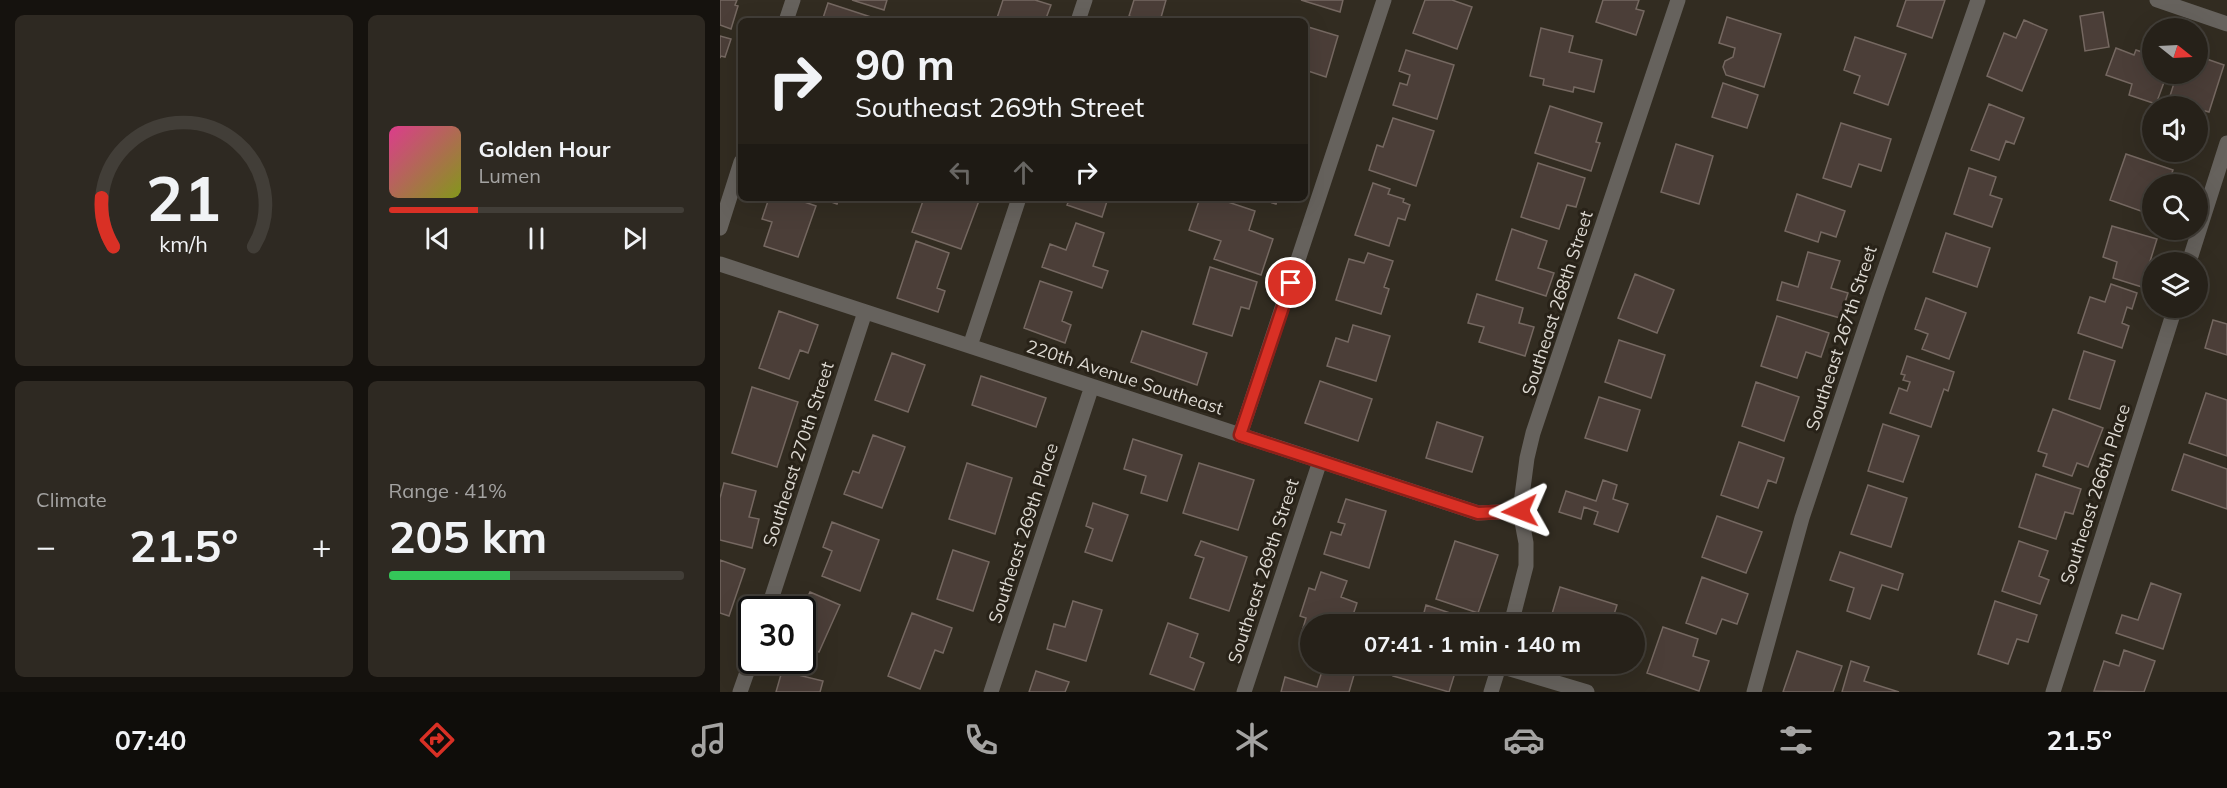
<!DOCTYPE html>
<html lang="en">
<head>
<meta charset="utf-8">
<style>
  :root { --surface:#262119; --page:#2e2922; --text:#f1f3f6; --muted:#a4a3a2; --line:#423e38; --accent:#d93025 }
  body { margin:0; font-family:Mulish,sans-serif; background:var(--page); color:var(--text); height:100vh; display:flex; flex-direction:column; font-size:22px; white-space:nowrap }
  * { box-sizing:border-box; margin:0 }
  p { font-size:20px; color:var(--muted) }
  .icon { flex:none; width:33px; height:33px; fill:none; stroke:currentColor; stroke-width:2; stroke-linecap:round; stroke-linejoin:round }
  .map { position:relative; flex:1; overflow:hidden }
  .details { display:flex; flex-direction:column; gap:15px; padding:15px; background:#15120e; width:720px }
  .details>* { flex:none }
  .top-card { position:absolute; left:18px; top:18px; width:570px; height:183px; border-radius:9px; box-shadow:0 6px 24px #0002,0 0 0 2px var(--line); background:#262119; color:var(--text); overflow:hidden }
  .needle { width:39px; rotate:108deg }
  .fabs { position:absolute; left:1422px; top:18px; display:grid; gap:12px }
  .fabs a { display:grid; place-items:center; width:66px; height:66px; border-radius:50%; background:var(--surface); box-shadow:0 6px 24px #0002,0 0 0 2px var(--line); font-size:30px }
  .speed { position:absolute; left:18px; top:596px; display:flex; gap:12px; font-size:30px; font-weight:700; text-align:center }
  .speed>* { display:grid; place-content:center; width:78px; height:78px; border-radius:50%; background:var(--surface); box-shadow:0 6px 24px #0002,0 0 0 2px var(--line); line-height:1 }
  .speed .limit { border:3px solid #111; border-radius:9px; background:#fff; color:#111 }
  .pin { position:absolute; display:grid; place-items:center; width:51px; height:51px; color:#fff; margin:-26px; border:3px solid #fff; border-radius:50%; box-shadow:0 2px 6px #0007 }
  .me { position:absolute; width:66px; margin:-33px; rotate:267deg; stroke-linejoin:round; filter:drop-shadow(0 0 4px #0008) }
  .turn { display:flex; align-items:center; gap:21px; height:126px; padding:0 18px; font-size:27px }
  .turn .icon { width:78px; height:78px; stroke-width:2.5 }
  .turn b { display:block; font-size:42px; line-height:51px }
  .lanes { display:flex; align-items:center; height:57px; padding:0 18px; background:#0003; justify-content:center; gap:30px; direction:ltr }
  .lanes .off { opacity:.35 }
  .big { font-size:45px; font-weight:700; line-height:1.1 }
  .details .card { flex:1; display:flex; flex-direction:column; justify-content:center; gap:9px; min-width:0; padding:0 21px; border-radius:9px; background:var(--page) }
  .details .dial { align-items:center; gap:0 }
  .dial svg { height:156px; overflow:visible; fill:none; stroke:var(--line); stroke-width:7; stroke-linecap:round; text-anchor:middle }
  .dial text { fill:var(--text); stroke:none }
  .song { display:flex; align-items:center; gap:18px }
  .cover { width:72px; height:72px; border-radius:9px; background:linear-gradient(135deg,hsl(330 70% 55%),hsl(70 70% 35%)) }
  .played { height:6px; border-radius:3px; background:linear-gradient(90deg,var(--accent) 30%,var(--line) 30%) }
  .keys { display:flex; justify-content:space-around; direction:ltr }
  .heat { display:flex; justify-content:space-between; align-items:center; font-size:33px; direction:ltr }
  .charge { height:9px; border-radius:4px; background:linear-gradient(90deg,#34c759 41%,var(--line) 0) }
  .details .tiles { flex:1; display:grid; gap:15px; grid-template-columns:repeat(2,1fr) }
  .trip { position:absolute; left:580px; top:614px; width:345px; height:60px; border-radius:30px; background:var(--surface); box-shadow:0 6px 24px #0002,0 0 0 2px var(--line); font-weight:700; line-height:60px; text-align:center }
  .tab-bar { display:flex; height:96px; justify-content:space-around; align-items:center; background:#0f0d0a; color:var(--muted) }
  .tab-bar .icon { width:42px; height:42px }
  .tab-bar .active { color:var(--accent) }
  .tab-bar b { font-size:27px; color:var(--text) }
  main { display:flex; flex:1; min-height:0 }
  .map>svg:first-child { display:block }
  .building { fill:#4b3e38; stroke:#756861; stroke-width:1.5 }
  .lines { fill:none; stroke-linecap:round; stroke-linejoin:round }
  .street { stroke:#66625d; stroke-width:15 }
  .route-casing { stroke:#8d1f18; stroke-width:15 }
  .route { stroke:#d93025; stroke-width:10 }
  .labels { text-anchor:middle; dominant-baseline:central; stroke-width:6; stroke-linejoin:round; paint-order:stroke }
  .street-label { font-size:18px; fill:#ddd9d2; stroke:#282218 }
</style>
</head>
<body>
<main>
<section class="details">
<div class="tiles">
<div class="card dial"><svg viewBox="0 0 100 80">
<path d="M14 69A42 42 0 1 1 86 69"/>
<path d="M14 69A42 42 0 0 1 8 44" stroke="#d93025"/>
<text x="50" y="56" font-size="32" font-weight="700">21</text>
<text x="50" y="72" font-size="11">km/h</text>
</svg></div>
<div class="card">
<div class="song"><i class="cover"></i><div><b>Golden Hour</b><p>Lumen</p></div></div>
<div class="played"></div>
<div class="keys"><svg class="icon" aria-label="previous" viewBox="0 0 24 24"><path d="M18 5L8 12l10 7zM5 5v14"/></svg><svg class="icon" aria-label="pause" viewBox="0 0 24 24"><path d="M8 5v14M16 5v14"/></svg><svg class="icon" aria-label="next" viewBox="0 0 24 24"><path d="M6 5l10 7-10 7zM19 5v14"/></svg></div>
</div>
<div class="card"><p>Climate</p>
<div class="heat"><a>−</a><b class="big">21.5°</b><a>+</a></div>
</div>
<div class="card"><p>Range · 41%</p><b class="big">205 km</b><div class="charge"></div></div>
</div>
</section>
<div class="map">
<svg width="1507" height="692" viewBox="0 0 1507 692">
  <rect width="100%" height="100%" fill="#322c21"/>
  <path class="building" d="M0,0H17L15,5L18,6L11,29L0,25Z
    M132,0H167L164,10Z
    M283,0H315L331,5L325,21H276Z
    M414,0H446L440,21H425L409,16Z
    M581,0H623L620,12Z
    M705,0H732L752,7L737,49L693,33Z
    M883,0H919L916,9L924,11L916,35L876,22Z
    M1186,0H1225L1212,38L1177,26Z
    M108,3L154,18L153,21H102Z
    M1383,12L1389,47L1365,51L1360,16Z
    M1007,17L1061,34L1044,87L1006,75L1003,67L1005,61L1013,57L1015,48L999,43Z
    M1304,20L1327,30L1302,91L1267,76L1284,33L1296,38Z
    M585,26L618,36L606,77L585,70Z
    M821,28L853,36L849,52L882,60L874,92L854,87L853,92L823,85L824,79L810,76Z
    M0,36L11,39L5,57L1,56L0,58Z
    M1135,37L1186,54L1168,105L1134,93L1140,76L1124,70Z
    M1424,46L1432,49V74H1447L1436,104L1409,95L1412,84L1386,75L1396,48L1414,55L1416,50L1422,52Z
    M686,50L734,65L717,119L673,105L680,83L687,85L690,75L679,71Z
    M1478,56L1504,65L1489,112L1478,109V106H1471L1449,99L1457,74H1478Z
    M1003,83L1038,95L1027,128L992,117Z
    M1269,104L1304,118L1294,144L1286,141L1279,160L1251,150Z
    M830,106L882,123L876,142L880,143L871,171L815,153Z
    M673,118L714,131L696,186L649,170L657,145L663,147Z
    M1121,123L1171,139L1161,171L1139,164L1131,187L1103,178Z
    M956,144L993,156L979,204L941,192Z
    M1406,154L1453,170L1448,184H1432V215L1390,200Z
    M818,163L865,178L856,207L847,205L839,229L801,217Z
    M1249,168L1276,177L1270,195L1282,199L1272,227L1234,214Z
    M653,183L670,189L668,194L684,199L683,202L690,205L685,220L678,218L669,246L635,235Z
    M1077,194L1125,211L1116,237L1101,232L1098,242L1065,231Z
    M49,198H73L96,206L78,257L44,246L52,222L42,219Z
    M100,198H119L117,204Z
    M204,198H260L241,249L192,232Z
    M350,198H394L393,200L388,198L382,217L347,205Z
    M480,198H496L535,211L529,230L553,239L541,275L494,259L501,241L469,230Z
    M537,198H558L556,204Z
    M356,223L384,233L373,266L388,271L382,288L322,267L330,244L346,250Z
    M1392,226L1437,239L1422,287L1393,278L1397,262L1383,257Z
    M792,229L827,241L818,268L834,273L826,296L776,280Z
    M1226,233L1270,248L1257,287L1213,272Z
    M196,241L229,253L217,288L225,291L218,312L177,298Z
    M1088,252L1120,261L1111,288L1128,293L1120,318L1057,300L1062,282L1078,287Z
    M648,253L673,261L664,287L669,289L661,314L616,300L629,259L644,263Z
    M490,267L537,282L529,309L521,307L512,336L473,324Z
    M915,274L954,290L937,333L898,318Z
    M320,281L352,292L342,321L351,325L345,343L304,328Z
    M1391,284L1417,293L1412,309L1407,307L1402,323L1409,326L1402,348L1358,333L1370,297L1385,302Z
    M757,294L803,308L799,323L814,327L805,356L759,342L764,327L748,323Z
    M1206,298L1246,313L1229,359L1202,349L1208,334L1195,329Z
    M59,311L98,325L88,353L80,350L69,379L39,368Z
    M1057,316L1109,333L1101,357L1086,352L1077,378L1041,366Z
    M1493,320L1507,324V355L1485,348Z
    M633,325L670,336L656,381L607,366L616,338L628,342Z
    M422,331L487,353L477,385L411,362Z
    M899,340L945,355L931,398L885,382Z
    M1364,351L1395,361L1380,409L1349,399Z
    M172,353L205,365L188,412L155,400Z
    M1187,356L1234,372L1228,391L1224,389L1211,427L1170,413L1179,388L1187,391L1190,382L1183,380L1185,375L1181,374Z
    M261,376L326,398L316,427L252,405Z
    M600,381L652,399L638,441L585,423Z
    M1036,382L1079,397L1064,441L1022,426Z
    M32,387L78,402L57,467L12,453Z
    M1486,393L1507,400V456L1469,443Z
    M879,397L920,410L907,451L865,438Z
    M1333,409L1383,428L1368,467L1357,463L1352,476L1323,466L1327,454L1318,451Z
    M717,422L763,437L752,472L706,458Z
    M1163,424L1199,436L1183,482L1148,471Z
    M153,435L185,447L162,508L124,494L133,471L139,473Z
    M413,439L462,455L447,501L421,493L426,476L404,469Z
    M1019,442L1064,458L1056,483L1048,480L1038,508L1001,495Z
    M1464,454L1507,469V509L1452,490Z
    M247,463L292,478L275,534L229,519Z
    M479,463L534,480L518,530L463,513Z
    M1316,474L1361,489L1353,514L1345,512L1336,539L1299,527Z
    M883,480L897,485L893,499L908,504L898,532L874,524L878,512L864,507L861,519L839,512L846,491L876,501Z
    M4,483L36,491L29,517L39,519L32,548L0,540V498Z
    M1148,485L1187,498L1171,547L1131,534Z
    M626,499L666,511L649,568L604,554L611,532L621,535L625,524L618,522Z
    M373,503L408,515L392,561L365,552L373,529L366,526Z
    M997,516L1042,532L1026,573L982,557Z
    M112,522L159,540L140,591L102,576L112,551L103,547Z
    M481,541L527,557L509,611L470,598L484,558L475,555Z
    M735,541L778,555L758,613L716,599Z
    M1299,541L1328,551L1319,576L1329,580L1320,604L1282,591Z
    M233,550L269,562L253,611L217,599Z
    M1120,552L1183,574L1178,590L1162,585L1150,619L1127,611L1134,588L1110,580Z
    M0,560L25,569L9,616L0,613Z
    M601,572L627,581L621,597L637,603L630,624H591V641L580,638L586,618L580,616L589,588L595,590Z
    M982,577L1028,594L1017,624L1002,619L996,634L966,623Z
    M1431,583L1461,594L1443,649L1396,633L1402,615L1418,620Z
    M840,587L897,605L891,624H829Z
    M90,592L120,605L99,652L82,645V609Z
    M353,601L382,610L366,661L327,649L334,624L345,627Z
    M1275,601L1317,615L1308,642L1297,639L1288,664L1258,654Z
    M706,605L742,617L740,624H701Z
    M192,613L232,628L223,653L215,650L200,689L168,676Z
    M448,623L478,634L470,657L484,663L474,690L430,674Z
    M943,627L978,639L973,656L989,661L979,691L927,673Z
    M1404,650L1435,661L1424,692L1374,691L1384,661L1399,666Z
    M1077,651L1122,666L1113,692H1063Z
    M1131,661L1149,667L1144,681L1179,692H1122Z
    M677,663H738L729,692L673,676Z
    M604,665L634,675L629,692H561L565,677L597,687Z
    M62,671L103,681L100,692H56Z
    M316,671L349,682L345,692H309Z"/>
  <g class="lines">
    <path class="street" d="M1437,0L1507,24
      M66,21L73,0
      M358,21L365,0
      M0,228L21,162
      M1469,262L1507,143
      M0,264L758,513L800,511
      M250,346L299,198
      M520,435L664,0
      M48,609L145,312
      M791,624L806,566V543L800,511L807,458L813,433L958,0
      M780,666L867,692
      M20,692L32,658
      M271,692L372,386
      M524,692L600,461
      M771,692L780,663
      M1034,692L1082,518L1157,292L1258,0
      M1333,692L1455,308"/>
  </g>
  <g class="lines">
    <defs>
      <path id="route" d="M571,283L520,435L758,513L800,511"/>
    </defs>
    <use href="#route" class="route-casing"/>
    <use href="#route" class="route"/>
  </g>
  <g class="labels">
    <g class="street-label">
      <text transform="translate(837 303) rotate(-72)">Southeast 268th Street</text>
      <text transform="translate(1121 338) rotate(-72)">Southeast 267th Street</text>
      <text transform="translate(405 377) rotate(18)">220th Avenue Southeast</text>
      <text transform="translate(78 454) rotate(-72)">Southeast 270th Street</text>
      <text transform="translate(1375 494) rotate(-72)">Southeast 266th Place</text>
      <text transform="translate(303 533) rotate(-72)">Southeast 269th Place</text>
      <text transform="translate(543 571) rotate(-72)">Southeast 269th Street</text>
    </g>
  </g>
</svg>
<div class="fabs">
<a><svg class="needle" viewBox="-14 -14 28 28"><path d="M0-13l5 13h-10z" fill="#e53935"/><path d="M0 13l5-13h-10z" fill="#a4a3a2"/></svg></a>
<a><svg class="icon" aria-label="sound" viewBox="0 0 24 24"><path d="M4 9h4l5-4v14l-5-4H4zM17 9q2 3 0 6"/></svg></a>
<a><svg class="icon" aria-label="search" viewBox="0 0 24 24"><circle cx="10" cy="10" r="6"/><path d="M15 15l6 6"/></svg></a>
<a><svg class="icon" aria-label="layers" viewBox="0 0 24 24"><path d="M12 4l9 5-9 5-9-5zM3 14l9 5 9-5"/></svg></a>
</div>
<div class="speed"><div class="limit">30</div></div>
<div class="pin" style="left:571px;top:283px;background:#d93025"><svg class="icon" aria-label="arrive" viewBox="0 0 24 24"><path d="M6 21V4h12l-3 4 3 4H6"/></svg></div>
<svg class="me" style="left:800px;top:511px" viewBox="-20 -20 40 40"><path d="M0-17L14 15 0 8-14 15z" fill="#d93025" stroke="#fff" stroke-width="4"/></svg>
<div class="trip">07:41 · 1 min · 140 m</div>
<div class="top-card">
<div class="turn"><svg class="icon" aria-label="right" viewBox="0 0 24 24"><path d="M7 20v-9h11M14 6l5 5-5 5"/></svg><div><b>90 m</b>Southeast 269th Street</div></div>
<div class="lanes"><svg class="icon off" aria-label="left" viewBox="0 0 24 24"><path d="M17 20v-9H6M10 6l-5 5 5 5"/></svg><svg class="icon off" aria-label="ahead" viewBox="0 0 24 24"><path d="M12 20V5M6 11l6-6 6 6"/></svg><svg class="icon" aria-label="right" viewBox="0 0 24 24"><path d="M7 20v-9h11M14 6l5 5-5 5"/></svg></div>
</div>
</div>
</main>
<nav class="tab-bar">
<b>07:40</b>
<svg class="icon active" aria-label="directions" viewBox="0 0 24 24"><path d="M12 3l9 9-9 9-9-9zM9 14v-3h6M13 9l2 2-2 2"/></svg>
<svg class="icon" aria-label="music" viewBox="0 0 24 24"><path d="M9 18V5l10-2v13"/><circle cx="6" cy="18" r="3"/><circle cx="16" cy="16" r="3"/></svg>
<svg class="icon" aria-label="phone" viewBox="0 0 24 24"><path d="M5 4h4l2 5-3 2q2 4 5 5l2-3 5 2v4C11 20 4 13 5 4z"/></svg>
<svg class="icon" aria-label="climate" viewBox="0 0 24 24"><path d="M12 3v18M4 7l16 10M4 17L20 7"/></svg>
<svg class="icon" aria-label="car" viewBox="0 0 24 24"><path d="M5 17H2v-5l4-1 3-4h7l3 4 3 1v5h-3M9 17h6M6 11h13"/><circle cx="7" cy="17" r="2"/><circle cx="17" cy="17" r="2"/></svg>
<svg class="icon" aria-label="filters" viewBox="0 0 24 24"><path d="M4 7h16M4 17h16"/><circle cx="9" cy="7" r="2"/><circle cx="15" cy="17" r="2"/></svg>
<b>21.5°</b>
</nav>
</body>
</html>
